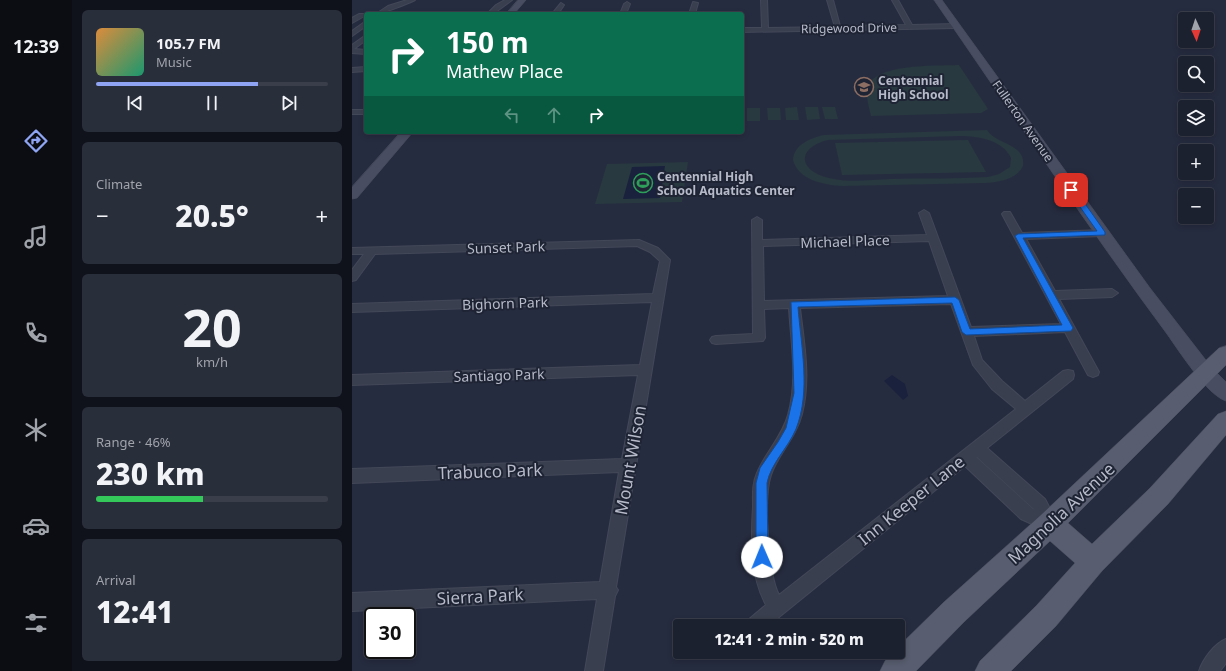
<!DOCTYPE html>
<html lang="en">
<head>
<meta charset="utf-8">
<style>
  :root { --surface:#1c212f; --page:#292e3b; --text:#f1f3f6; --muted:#a0a3aa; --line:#3a3e4b; --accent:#90a4f4 }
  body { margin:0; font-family:"Noto Sans",sans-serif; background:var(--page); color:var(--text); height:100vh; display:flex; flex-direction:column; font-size:15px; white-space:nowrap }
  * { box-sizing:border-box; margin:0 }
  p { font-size:13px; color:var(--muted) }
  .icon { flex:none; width:22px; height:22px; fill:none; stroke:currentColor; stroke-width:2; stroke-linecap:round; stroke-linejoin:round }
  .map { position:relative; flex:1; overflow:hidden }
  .sheet { display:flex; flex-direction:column; gap:10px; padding:10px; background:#0f121a; width:280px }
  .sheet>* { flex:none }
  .hud { position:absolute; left:12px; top:12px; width:380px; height:122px; border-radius:4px; box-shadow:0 2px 6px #0003,0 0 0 1px var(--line); background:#0b6e4f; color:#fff; overflow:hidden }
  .needle { width:26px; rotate:177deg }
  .buttons { position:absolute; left:826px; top:12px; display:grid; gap:8px }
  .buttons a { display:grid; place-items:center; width:36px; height:36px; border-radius:4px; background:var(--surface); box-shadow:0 2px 6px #0003,0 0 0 1px var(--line); font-size:20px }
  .speed { position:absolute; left:12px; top:607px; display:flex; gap:8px; font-size:20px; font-weight:700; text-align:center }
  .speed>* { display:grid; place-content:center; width:52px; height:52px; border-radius:50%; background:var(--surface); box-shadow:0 2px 6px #0003,0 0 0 1px var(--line); line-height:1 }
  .speed .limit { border:2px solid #111; border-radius:6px; background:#fff; color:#111 }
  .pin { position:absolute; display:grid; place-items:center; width:34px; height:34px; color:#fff; margin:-17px; border-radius:8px; box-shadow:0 2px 6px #0006 }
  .me { position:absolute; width:44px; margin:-22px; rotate:359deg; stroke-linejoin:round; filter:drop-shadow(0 0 3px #0008) }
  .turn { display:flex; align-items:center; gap:14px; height:84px; padding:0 16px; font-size:18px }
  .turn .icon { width:52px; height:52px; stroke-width:2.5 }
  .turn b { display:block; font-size:28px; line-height:34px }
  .lanes { display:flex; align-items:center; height:38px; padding:0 16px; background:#0003; justify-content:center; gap:20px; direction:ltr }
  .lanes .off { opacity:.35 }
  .big { font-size:30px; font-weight:800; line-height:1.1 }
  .sheet .widget { flex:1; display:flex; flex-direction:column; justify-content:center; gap:6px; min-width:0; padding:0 14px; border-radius:6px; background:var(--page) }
  .sheet .dial { align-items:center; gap:0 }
  .dial b { font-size:52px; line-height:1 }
  .song { display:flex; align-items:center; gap:12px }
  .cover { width:48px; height:48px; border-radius:6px; background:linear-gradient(135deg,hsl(30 70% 55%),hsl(160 70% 35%)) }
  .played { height:4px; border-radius:2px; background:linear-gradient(90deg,var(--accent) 70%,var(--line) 70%) }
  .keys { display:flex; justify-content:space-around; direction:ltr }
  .heat { display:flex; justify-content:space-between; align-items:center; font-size:22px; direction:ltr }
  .charge { height:6px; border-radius:3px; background:linear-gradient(90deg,#34c759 46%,var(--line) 0) }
  .trip { position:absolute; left:321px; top:619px; width:232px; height:40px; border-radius:4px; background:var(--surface); box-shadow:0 2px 6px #0003,0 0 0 1px var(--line); font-weight:800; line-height:40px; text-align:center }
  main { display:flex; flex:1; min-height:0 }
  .menu { display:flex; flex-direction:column; width:72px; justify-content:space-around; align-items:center; background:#0b0d13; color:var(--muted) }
  .menu .icon { width:28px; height:28px }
  .menu .active { color:var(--accent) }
  .menu b { font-size:18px; color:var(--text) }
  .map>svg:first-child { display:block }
  .green { fill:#283940; fill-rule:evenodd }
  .water { fill:#19213d }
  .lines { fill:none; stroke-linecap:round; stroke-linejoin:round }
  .minor-casing { stroke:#434858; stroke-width:2 }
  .secondary-casing { stroke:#434858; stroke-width:1 }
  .primary-casing { stroke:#434858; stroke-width:1 }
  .minor { fill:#3a3f4f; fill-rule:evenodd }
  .secondary { fill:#484d62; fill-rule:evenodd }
  .primary { fill:#585d6f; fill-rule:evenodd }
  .route { fill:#1a73e8; stroke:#114b97 }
  .labels { text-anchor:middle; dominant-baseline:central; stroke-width:4; stroke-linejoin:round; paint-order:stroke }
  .far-street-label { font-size:12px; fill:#b6bac9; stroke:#1f2434 }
  .far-poi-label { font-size:12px; font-weight:bold; fill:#b6bac9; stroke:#1f2434; text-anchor:start }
  .street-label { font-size:14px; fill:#b6bac9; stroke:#1f2434 }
  .near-street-label { font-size:17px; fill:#b6bac9; stroke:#1f2434 }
</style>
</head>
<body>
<main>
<nav class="menu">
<b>12:39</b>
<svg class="icon active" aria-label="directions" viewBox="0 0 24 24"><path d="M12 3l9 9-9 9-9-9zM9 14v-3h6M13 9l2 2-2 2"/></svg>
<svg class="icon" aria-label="music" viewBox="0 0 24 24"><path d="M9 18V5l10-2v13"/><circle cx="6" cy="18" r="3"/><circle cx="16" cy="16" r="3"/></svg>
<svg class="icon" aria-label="phone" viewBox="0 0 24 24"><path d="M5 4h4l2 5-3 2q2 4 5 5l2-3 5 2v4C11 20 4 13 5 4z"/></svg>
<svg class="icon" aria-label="climate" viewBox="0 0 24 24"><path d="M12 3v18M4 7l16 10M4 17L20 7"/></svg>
<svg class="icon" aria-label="car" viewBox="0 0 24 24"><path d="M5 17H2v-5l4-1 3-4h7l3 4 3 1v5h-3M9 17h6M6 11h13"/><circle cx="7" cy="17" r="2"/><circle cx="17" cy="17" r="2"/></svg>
<svg class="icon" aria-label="filters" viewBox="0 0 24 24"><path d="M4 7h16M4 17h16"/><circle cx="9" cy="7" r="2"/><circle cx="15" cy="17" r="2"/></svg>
</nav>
<section class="sheet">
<div class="widget">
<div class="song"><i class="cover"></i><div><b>105.7 FM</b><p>Music</p></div></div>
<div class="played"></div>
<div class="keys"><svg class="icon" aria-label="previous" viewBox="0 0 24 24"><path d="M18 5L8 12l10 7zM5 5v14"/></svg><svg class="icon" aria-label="pause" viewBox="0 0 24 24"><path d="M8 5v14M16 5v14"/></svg><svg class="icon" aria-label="next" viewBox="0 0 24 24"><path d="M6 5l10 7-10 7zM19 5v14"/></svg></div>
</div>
<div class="widget"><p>Climate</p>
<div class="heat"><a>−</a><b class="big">20.5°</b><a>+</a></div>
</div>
<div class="widget dial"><b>20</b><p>km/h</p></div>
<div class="widget"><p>Range · 46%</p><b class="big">230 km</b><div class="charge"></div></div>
<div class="widget"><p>Arrival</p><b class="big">12:41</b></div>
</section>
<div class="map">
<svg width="874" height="671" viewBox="0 0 874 671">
  <rect width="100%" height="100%" fill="#262c3f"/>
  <path class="green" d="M607,65L636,109L629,113L519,116C517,107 513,95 516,86C525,63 587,66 607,65Z
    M445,107L447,120H434L433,108Z
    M453,107H466L468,119L455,120Z
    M470,107H483L486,119H473Z
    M395,108H408V121H395Z
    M415,108H428L429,120H416Z
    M635,130C644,145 674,143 671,166C664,180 647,182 633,183L490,186C472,185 446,180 441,160C442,144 459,138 472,135ZM608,136C626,136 651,140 659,158L658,167L647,174L636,177C604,179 571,178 538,179C519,180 497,183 477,178C446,171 444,148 476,140Z
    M616,140L634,172L490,175L483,143Z
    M336,162L330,202L243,204L255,164Z"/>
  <path class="water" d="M313,166L308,198L271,199L280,167Z
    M540,375L553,384L556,396L551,400L532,381Z"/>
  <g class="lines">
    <defs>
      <path id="minor" d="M55,0H63C57,3 30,14 24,14L36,6Z
        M153,0H160L141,14H135L144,5Z
        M409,0H415L416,28L483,27L475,0H481L488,26L554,25L540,0H546L560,25L604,24L607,26L604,28L390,32V28H410Z
        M275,2L278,4L274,14H268L272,4Z
        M341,2L346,3L343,14H337Z
        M209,3L212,5L206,14H200Z
        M7,14H16L0,23V18Z
        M14,21V26L0,36V31Z
        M14,35V40L2,49L14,50V54L0,53V45Z
        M14,67V71L0,72V68Z
        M0,110H14V114H0Z
        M572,210L577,213L619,327L709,324L650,214L652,212H658L670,233L750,230L755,233L750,236L674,239L703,291L760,289L766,293L760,297L707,299L747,372L746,375L741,377L736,375L713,332L622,336L630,360L650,381L673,401L711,371L716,370L721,371L722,375L721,379L635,448L693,499L706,524L704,529L698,532L669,519L613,466L416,626H393L396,620L414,605C398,575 399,540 401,507C401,495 400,484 405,473C413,453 430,437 436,415C446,380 439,343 437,308L412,309L413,338L411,341L364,344L360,343L358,340L360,337L364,336L401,334L400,220L405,217L410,220V240L575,235L567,213ZM577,241L596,296L412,301L411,246ZM599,304L621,365L640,389L664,409L427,595C416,574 411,498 419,475C426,454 444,438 450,414C459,379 452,343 448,308ZM624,457H625L683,510L681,509Z
        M287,240L306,248L318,260L264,587L266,590L263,596L251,671H233L245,599L0,611V593L248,582L267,472L0,483V469L270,459L286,375L0,385V375L288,365L300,302L0,312V304L301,294L308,261L298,252L285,246L23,254L4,280L0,281V270L12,254H0V248Z
        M874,639V663L868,671H847C851,659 862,644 874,639Z"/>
      <path id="secondary" d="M166,0H174L162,14H154Z
        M582,0H590L798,288L860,368L874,382V401C855,395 827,351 815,334C734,225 659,111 582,0Z
        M49,132H61L5,198L0,199V187Z"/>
      <path id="primary" d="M874,346V365L716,523L740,544L798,488L866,414L874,411V435L816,504L750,571L704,626L659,671H623L628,661L684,606L723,563L698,541L612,622L564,671H528L533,661L541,652H546V647L592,602L689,515L867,348Z"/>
    </defs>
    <use href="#minor" class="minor-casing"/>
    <use href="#secondary" class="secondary-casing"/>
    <use href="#primary" class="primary-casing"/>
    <use href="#minor" class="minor"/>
    <use href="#secondary" class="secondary"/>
    <use href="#primary" class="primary"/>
  </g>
  <path class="route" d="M719,187L722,188L753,232V235L671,238L721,328L719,331L614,335L610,332L600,303L446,307C449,347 459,391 444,429C436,448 419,463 415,483L416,557L414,562L410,563L406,562L404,557V483L408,468L426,442L434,428L442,393L439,302L603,297L607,300L618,329L710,325L663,236L666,234L745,231L716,190Z"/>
  <defs>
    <symbol id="school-ring" viewBox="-11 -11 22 22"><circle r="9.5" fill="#1f2434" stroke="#8d6e63" stroke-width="1.5"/><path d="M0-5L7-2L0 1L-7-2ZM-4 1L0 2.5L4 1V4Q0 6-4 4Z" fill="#8d6e63"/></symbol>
    <symbol id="stadium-ring" viewBox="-11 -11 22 22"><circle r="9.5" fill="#1f2434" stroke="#2e9e5b" stroke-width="1.5"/><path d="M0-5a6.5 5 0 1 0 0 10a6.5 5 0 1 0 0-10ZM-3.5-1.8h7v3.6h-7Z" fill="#2e9e5b"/></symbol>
  </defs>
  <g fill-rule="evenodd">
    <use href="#school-ring" x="501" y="76" width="22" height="22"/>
    <use href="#stadium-ring" x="280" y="172" width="22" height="22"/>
  </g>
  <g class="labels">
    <g class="far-street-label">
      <text transform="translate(497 28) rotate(-1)">Ridgewood Drive</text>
      <text transform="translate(671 121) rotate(55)">Fullerton Avenue</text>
    </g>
    <g class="far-poi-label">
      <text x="526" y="80">Centennial<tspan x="526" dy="14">High School</tspan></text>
      <text x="305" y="176">Centennial High<tspan x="305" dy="14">School Aquatics Center</tspan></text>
    </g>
    <g class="street-label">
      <text transform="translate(493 241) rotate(-2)">Michael Place</text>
      <text transform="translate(154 247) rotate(-2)">Sunset Park</text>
      <text transform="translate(153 303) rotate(-2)">Bighorn Park</text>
      <text transform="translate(147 375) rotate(-2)">Santiago Park</text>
    </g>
    <g class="near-street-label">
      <text transform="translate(278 460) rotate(-80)">Mount Wilson</text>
      <text transform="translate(138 471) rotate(-2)">Trabuco Park</text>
      <text transform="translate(559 500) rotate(-39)">Inn Keeper Lane</text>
      <text transform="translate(709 513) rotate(-43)">Magnolia Avenue</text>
      <text transform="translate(128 596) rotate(-3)">Sierra Park</text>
    </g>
  </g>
</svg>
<div class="buttons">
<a><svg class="needle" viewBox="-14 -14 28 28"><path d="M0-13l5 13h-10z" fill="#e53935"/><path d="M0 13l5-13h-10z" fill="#a0a3aa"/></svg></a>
<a><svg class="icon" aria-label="search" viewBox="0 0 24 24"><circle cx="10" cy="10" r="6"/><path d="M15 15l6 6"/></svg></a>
<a><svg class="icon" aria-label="layers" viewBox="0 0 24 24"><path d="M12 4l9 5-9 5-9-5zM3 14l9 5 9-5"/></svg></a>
<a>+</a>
<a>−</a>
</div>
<div class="speed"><div class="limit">30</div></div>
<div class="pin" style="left:719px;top:190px;background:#d93025"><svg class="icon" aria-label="arrive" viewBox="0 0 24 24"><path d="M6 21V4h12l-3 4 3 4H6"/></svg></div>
<svg class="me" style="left:410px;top:557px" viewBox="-20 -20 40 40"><circle r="19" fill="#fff"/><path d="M0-13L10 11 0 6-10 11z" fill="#1a73e8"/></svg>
<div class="trip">12:41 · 2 min · 520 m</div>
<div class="hud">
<div class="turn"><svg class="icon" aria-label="right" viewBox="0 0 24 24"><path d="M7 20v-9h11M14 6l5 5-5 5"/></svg><div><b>150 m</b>Mathew Place</div></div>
<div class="lanes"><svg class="icon off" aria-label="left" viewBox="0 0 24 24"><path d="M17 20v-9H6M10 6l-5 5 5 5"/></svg><svg class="icon off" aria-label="ahead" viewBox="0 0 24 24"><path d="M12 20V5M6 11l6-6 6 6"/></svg><svg class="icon" aria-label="right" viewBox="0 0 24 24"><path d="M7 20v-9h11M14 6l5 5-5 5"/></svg></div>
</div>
</div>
</main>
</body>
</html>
